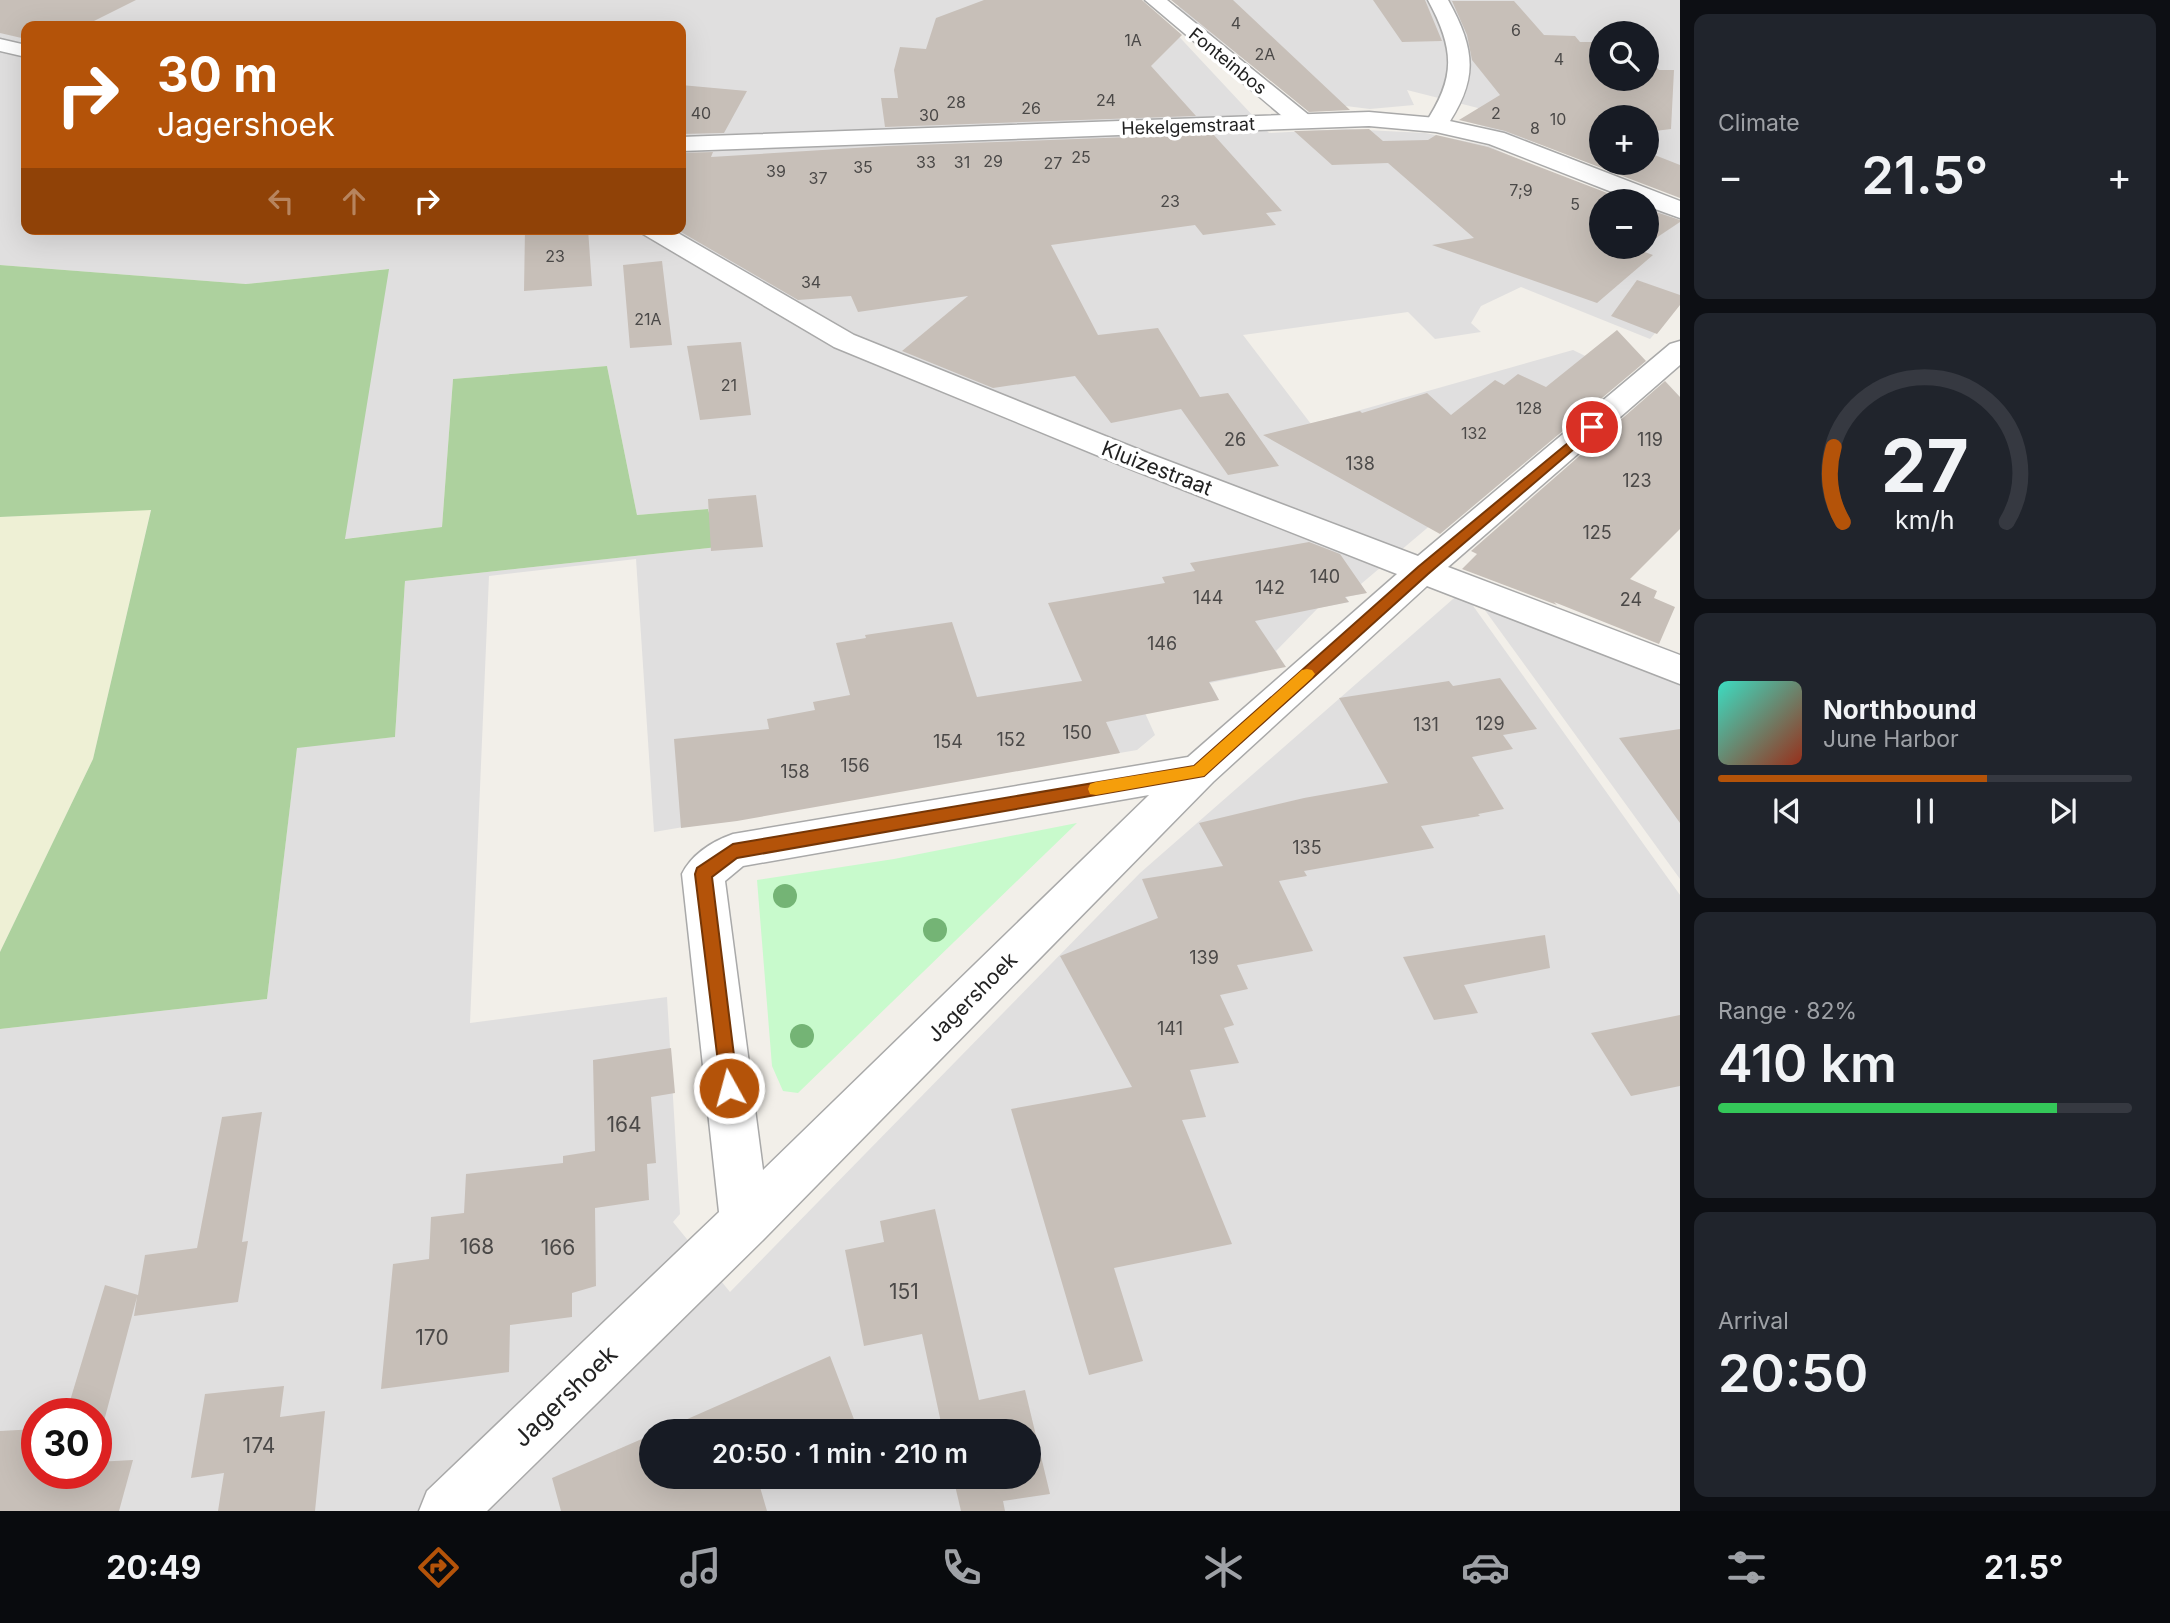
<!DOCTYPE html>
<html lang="en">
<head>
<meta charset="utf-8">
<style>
  :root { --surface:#171b24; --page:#20242c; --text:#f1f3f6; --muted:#9ea1a6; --line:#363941; --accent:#b45309 }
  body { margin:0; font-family:Inter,sans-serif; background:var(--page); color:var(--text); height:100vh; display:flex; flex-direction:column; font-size:26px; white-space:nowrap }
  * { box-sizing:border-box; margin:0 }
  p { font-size:23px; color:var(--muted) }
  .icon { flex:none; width:38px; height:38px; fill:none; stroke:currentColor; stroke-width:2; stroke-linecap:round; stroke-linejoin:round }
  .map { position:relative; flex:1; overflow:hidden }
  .sheet { display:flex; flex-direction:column; gap:14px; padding:14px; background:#0d0f14; width:490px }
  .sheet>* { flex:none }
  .banner { position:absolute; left:21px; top:21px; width:665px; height:214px; border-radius:14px; box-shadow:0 7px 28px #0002; background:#b45309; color:#fff; overflow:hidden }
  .fabs { position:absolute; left:1589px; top:21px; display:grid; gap:14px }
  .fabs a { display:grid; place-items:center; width:70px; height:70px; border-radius:50%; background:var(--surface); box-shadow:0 7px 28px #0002; font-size:35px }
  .speed { position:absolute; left:21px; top:1398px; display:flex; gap:14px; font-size:35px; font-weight:700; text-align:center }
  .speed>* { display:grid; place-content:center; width:91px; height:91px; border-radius:50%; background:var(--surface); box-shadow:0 7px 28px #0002; line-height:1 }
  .speed .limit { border:10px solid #d22; background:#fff; color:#111 }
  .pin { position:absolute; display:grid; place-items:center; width:60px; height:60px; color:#fff; margin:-30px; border:4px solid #fff; border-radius:50%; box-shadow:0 2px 7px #0007 }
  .me { position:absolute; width:77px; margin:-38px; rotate:353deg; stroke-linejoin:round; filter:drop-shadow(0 0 5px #0008) }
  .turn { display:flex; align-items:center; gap:24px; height:147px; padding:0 21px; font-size:32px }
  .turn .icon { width:91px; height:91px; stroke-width:2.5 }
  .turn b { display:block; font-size:49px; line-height:60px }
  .lanes { display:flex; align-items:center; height:66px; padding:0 21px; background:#0003; justify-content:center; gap:35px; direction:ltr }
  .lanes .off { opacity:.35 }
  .big { font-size:52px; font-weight:600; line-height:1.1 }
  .sheet .card { flex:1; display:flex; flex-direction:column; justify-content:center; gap:10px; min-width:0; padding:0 24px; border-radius:14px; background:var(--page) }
  .sheet .dial { align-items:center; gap:0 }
  .dial svg { height:182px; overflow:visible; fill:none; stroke:var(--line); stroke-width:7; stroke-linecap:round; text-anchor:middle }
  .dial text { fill:var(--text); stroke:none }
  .song { display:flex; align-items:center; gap:21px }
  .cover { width:84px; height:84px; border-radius:10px; background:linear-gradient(135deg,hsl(170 70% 55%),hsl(10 70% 35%)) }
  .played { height:7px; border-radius:4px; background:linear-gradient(90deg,var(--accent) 65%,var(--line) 65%) }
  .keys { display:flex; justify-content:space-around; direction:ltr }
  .heat { display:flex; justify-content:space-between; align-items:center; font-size:38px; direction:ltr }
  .charge { height:10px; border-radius:5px; background:linear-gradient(90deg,#34c759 82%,var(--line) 0) }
  .trip { position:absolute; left:639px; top:1419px; width:402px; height:70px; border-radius:35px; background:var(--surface); box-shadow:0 7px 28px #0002; font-weight:600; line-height:70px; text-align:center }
  .tabs { display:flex; height:112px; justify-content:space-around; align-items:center; background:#090b0e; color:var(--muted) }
  .tabs .icon { width:49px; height:49px }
  .tabs .current { color:var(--accent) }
  .tabs b { font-size:32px; color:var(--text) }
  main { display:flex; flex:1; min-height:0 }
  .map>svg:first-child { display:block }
  .residential { fill:#e0dfdf; fill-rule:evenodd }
  .farmland { fill:#eef0d5 }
  .forest { fill:#add19e }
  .park { fill:#c8facc }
  .building { fill:#c7bfb8 }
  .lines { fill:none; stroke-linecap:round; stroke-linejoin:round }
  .minor-casing { stroke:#a9a9a9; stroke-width:3 }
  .tertiary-casing { stroke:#a9a9a9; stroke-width:3 }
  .minor { fill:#fff; fill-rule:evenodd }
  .tertiary { fill:#fff; fill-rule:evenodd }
  .tree { fill:#74b475 }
  .route { fill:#b45309; stroke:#753606; stroke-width:2 }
  .slow { fill:#f59e0b }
  .labels { text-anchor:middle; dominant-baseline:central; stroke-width:7; stroke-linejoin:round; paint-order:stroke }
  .far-number-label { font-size:16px; fill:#4b4948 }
  .far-street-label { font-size:18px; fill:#222; stroke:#fff }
  .number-label { font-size:18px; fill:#4b4948 }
  .street-label { font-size:21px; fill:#222; stroke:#fff }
  .near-number-label { font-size:21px; fill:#4b4948 }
  .near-street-label { font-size:24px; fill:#222; stroke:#fff }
</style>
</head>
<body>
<main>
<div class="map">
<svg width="1680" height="1511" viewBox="0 0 1680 1511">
  <rect width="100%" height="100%" fill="#f2efe9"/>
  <path class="residential" d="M0,0H1138L1171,28L1269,133L1346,129L1425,133L1489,146L1600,198L1611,192L1634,201H1601V247H1647V206L1680,221V304L1650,339L1521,287L1481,306L1471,323L1481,332L1435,339L1408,312L1243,335L1311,424L1573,350L1614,370L1361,584L1366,593L1346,597L1349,602L1318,608L1276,651L1281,660L1254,666L1258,673L1210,683L1219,700L1145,713L1155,735L1137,750L654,832L636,559L489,576L470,1023L667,997L680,1214L673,1222L730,1292L1140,873L1461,592L1680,681V879L1479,602L1466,596L1680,895V1511H0V1029L267,999L297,747L395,737L405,581L718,547L708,509L637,515L607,366L453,379L442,527L344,539L388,269L246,284L0,265ZM26,26H681V229H26ZM37,1414H96V1474H37ZM651,1432H1029V1477H651Z
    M1177,0H1680V196L1543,145L1473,123L1478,108L1407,90L1414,105L1370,109L1346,106L1309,110L1177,7L1182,6ZM1601,33H1647V79H1601ZM1601,117H1647V163H1601Z"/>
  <path class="farmland" d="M151,509L93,759L0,952V517Z"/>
  <path class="forest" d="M0,265L246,284L389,269L345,539L442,527L453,379L607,366L637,515L708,509L718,547L405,581L395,737L297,748L267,999L0,1029V952L93,759L151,510L0,517Z"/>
  <path class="park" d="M1077,823L798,1093L783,1091L772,1066L757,880L894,859Z"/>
  <path class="building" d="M0,0H136L84,26H26V39L0,33Z
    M984,0H1142L1182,35L1151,66L1196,116L885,127L881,98H898L894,70L900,47L926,49L936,18Z
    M1171,0H1233L1350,110L1309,112Z
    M1373,0H1425L1442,41L1402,42Z
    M1452,1H1514L1544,35L1575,36L1580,42H1601V79H1647V56L1659,70H1674L1671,129L1647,132V117H1601V163H1647V152L1680,165V198L1505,131L1459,120L1500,95L1472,60L1467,35Z
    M681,85L747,91L724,133L681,134Z
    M1369,129L1383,141L1428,140L1436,135L1488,147L1628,201H1601V247H1643L1639,250L1653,255L1597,303L1432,245L1474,238L1388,163L1332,165L1294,131Z
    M1213,134L1282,211L1266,213L1276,225L1203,235L1195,225L1051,245L1098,335L1158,328L1200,397L1228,393L1279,466L1228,475L1181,409L1111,423L1075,376L993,388L902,351L968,296L858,312L851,296L798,300L681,232V153L713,152L711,157L887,146Z
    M1647,209L1680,220V222L1647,244Z
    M525,229H588L592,286L524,291Z
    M662,261L672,345L630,348L623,265Z
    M1637,280L1680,295V305L1657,334L1611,316Z
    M1617,330L1646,361L1440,534L1263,435L1360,411L1362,413L1427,393L1451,415L1495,380L1504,385L1518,374L1546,387Z
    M741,342L751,415L700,420L687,346Z
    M1665,381L1680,397V529L1630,579L1657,591L1654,598L1675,607L1659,644L1554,602L1557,605L1462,569L1477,554L1471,551Z
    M756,495L763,547L711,551L708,499Z
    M1309,542L1340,554L1367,593L1345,597L1349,602L1255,621L1286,667L1209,682L1219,700L1106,722L1120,753L737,821L681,828L674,739L769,729L767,719L815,710L813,702L850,695L836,643L866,638L865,635L952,622L977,697L1082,681L1048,603L1165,583L1162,577L1195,571L1190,563Z
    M1500,678L1537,729L1503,735L1513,749L1472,757L1504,809L1478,814L1480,816L1421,826L1434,848L1304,871L1307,876L1279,881L1313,951L1237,965L1248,989L1220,995L1234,1025L1224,1028L1239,1063L1190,1070L1206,1117L1182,1120L1232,1244L1114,1268L1143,1361L1089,1375L1011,1109L1132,1087L1060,956L1158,918L1142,879L1223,866L1199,823L1304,798L1388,783L1339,698L1449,681L1453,686Z
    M1680,729V823L1619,738Z
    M1545,935L1550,968L1464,985L1478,1013L1434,1020L1403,957Z
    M1680,1015V1086L1631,1096L1591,1033Z
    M671,1048L675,1093L651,1097L656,1163L647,1164L649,1200L595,1208L596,1286L572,1293V1317L510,1325L509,1372L381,1389L393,1264L429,1259L431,1217L464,1213L466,1174L563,1163V1156L595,1151L593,1060Z
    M262,1112L242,1242L248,1241L238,1302L134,1316L137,1297L96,1451V1414H66L105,1285L138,1295L145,1255L197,1248L222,1117Z
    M935,1209L979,1400L1025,1390L1050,1494L1003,1501L1005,1511H961L953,1477H1029V1432H943L922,1334L864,1346L845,1250L884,1242L880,1221Z
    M830,1356L858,1430L854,1432H658Z
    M284,1386L280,1417L325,1411L315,1511H218L224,1473L191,1478L205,1394Z
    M37,1429V1474H96V1462L133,1460L119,1511H0V1431Z
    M651,1435V1477H757L767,1511H561L552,1478Z"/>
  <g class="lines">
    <defs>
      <path id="minor" d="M1145,0H1167L1310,116L1314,121L1310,126H1294Z
        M1428,0H1448C1477,52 1478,81 1444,130H1428L1424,125C1456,78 1455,50 1428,0Z
        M639,229H671L854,335L1150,454L1418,556L1670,344L1680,341V365L1448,567L1680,655V684L1427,586L1213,782L763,1240L487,1511H419L427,1491L719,1212L682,874C692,854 713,841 733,834L1188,757L1397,574L1128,468L834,347L643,234ZM1149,795L763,1170L725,881L743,866Z"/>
      <path id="tertiary" d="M0,39L26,45V57L0,51Z
        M1369,112L1436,118L1504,133L1680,201V218L1647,206V201H1635L1489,144L1436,132L1369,126L681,151V137Z"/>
    </defs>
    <use href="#minor" class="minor-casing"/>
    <use href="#tertiary" class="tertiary-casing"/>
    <use href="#minor" class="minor"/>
    <use href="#tertiary" class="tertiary"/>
  </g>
  <g class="tree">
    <circle cx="785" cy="896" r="12"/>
    <circle cx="935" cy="930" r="12"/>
    <circle cx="802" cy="1036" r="12"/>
  </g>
  <path class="route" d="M1592,423L1596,424V430L1428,574L1204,776L737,858L712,877L738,1088L736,1095L729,1097L722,1095L695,874L697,868L733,844L1194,766L1418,567Z"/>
  <path class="slow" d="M1307,669L1312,670L1315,674L1312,678L1204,776L1096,795L1090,794L1088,789L1090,784L1096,782L1194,766L1302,670Z"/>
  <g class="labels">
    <g class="far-number-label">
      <text x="1236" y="23">4</text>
      <text x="1516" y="30">6</text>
      <text x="1133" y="40">1A</text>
      <text x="1265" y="54">2A</text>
      <text x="1559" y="59">4</text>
      <text x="1106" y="100">24</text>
      <text x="956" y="102">28</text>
      <text x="1031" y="108">26</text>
      <text x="701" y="113">40</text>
      <text x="1496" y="113">2</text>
      <text x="929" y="115">30</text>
      <text x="1558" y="119">10</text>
      <text x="1535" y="128">8</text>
      <text x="1081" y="157">25</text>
      <text x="993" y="161">29</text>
      <text x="926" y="162">33</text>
      <text x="962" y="162">31</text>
      <text x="1053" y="163">27</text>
      <text x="863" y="167">35</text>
      <text x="776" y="171">39</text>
      <text x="818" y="178">37</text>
      <text x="1521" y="190">7;9</text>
      <text x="1170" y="201">23</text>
      <text x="1575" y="204">5</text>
      <text x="555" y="256">23</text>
      <text x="811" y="282">34</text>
      <text x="648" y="319">21A</text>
      <text x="729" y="385">21</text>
      <text x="1529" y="408">128</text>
      <text x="1474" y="433">132</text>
    </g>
    <g class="far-street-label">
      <text transform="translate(1228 61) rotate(39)">Fonteinbos</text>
      <text transform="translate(1188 126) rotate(-2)">Hekelgemstraat</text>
    </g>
    <g class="number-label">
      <text x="1235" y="439">26</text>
      <text x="1650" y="439">119</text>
      <text x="1360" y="463">138</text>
      <text x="1637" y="480">123</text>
      <text x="1597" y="532">125</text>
      <text x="1325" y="576">140</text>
      <text x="1270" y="587">142</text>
      <text x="1208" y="597">144</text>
      <text x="1631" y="599">24</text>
      <text x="1162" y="643">146</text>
      <text x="1490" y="723">129</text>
      <text x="1426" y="724">131</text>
      <text x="1077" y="732">150</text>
      <text x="1011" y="739">152</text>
      <text x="948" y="741">154</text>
      <text x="855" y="765">156</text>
      <text x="795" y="771">158</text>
      <text x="1307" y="847">135</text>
      <text x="1204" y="957">139</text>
      <text x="1170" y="1028">141</text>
    </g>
    <g class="street-label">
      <text transform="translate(1157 468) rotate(21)">Kluizestraat</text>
      <text transform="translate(972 997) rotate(-45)">Jagershoek</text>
    </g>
    <g class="near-number-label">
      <text x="624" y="1124">164</text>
      <text x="477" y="1246">168</text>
      <text x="558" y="1247">166</text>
      <text x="904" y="1291">151</text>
      <text x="432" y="1337">170</text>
      <text x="259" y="1445">174</text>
    </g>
    <g class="near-street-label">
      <text transform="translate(565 1396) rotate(-44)">Jagershoek</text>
    </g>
  </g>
</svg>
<div class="fabs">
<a><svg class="icon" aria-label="search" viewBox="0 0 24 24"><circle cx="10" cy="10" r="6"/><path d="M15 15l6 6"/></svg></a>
<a>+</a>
<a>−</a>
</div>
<div class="speed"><div class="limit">30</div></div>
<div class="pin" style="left:1592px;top:427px;background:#d93025"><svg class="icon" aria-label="arrive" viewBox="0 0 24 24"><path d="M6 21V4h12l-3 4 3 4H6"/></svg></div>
<svg class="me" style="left:729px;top:1088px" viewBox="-20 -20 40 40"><circle r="17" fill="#b45309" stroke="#fff" stroke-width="3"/><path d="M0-11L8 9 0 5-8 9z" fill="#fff"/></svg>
<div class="trip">20:50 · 1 min · 210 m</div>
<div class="banner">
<div class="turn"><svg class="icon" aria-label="right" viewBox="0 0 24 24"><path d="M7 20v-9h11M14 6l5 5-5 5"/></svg><div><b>30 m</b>Jagershoek</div></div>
<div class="lanes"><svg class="icon off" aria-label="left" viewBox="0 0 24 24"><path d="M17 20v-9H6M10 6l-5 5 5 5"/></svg><svg class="icon off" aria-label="ahead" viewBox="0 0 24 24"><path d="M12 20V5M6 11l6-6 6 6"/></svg><svg class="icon" aria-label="right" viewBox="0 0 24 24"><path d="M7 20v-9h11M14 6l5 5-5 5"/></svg></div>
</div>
</div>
<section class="sheet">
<div class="card"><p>Climate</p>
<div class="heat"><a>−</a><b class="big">21.5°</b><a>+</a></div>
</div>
<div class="card dial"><svg viewBox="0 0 100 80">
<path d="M14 69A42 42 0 1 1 86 69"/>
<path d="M14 69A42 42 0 0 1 10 36" stroke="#b45309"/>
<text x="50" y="56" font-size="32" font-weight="700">27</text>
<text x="50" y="72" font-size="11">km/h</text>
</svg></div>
<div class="card">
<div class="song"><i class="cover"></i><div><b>Northbound</b><p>June Harbor</p></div></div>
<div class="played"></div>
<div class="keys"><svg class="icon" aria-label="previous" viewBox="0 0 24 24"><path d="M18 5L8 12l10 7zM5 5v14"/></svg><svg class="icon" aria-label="pause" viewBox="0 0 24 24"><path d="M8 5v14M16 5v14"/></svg><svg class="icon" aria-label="next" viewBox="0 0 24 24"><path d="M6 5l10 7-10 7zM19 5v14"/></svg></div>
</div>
<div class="card"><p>Range · 82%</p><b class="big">410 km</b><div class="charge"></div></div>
<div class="card"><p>Arrival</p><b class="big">20:50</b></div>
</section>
</main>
<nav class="tabs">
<b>20:49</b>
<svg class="icon current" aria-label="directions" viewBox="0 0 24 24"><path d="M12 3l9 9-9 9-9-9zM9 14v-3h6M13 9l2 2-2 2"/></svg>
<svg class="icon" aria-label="music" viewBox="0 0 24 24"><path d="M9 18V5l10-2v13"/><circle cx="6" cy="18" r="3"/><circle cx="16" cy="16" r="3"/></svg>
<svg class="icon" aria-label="phone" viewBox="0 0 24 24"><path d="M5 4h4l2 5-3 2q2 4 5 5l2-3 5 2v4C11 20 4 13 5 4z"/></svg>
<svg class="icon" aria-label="climate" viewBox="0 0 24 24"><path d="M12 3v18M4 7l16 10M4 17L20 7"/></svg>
<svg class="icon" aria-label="car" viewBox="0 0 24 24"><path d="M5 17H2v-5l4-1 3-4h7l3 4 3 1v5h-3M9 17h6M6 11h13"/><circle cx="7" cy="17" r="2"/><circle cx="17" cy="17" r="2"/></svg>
<svg class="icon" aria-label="filters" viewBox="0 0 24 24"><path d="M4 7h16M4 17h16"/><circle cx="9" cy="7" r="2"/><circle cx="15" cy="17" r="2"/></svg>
<b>21.5°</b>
</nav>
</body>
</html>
